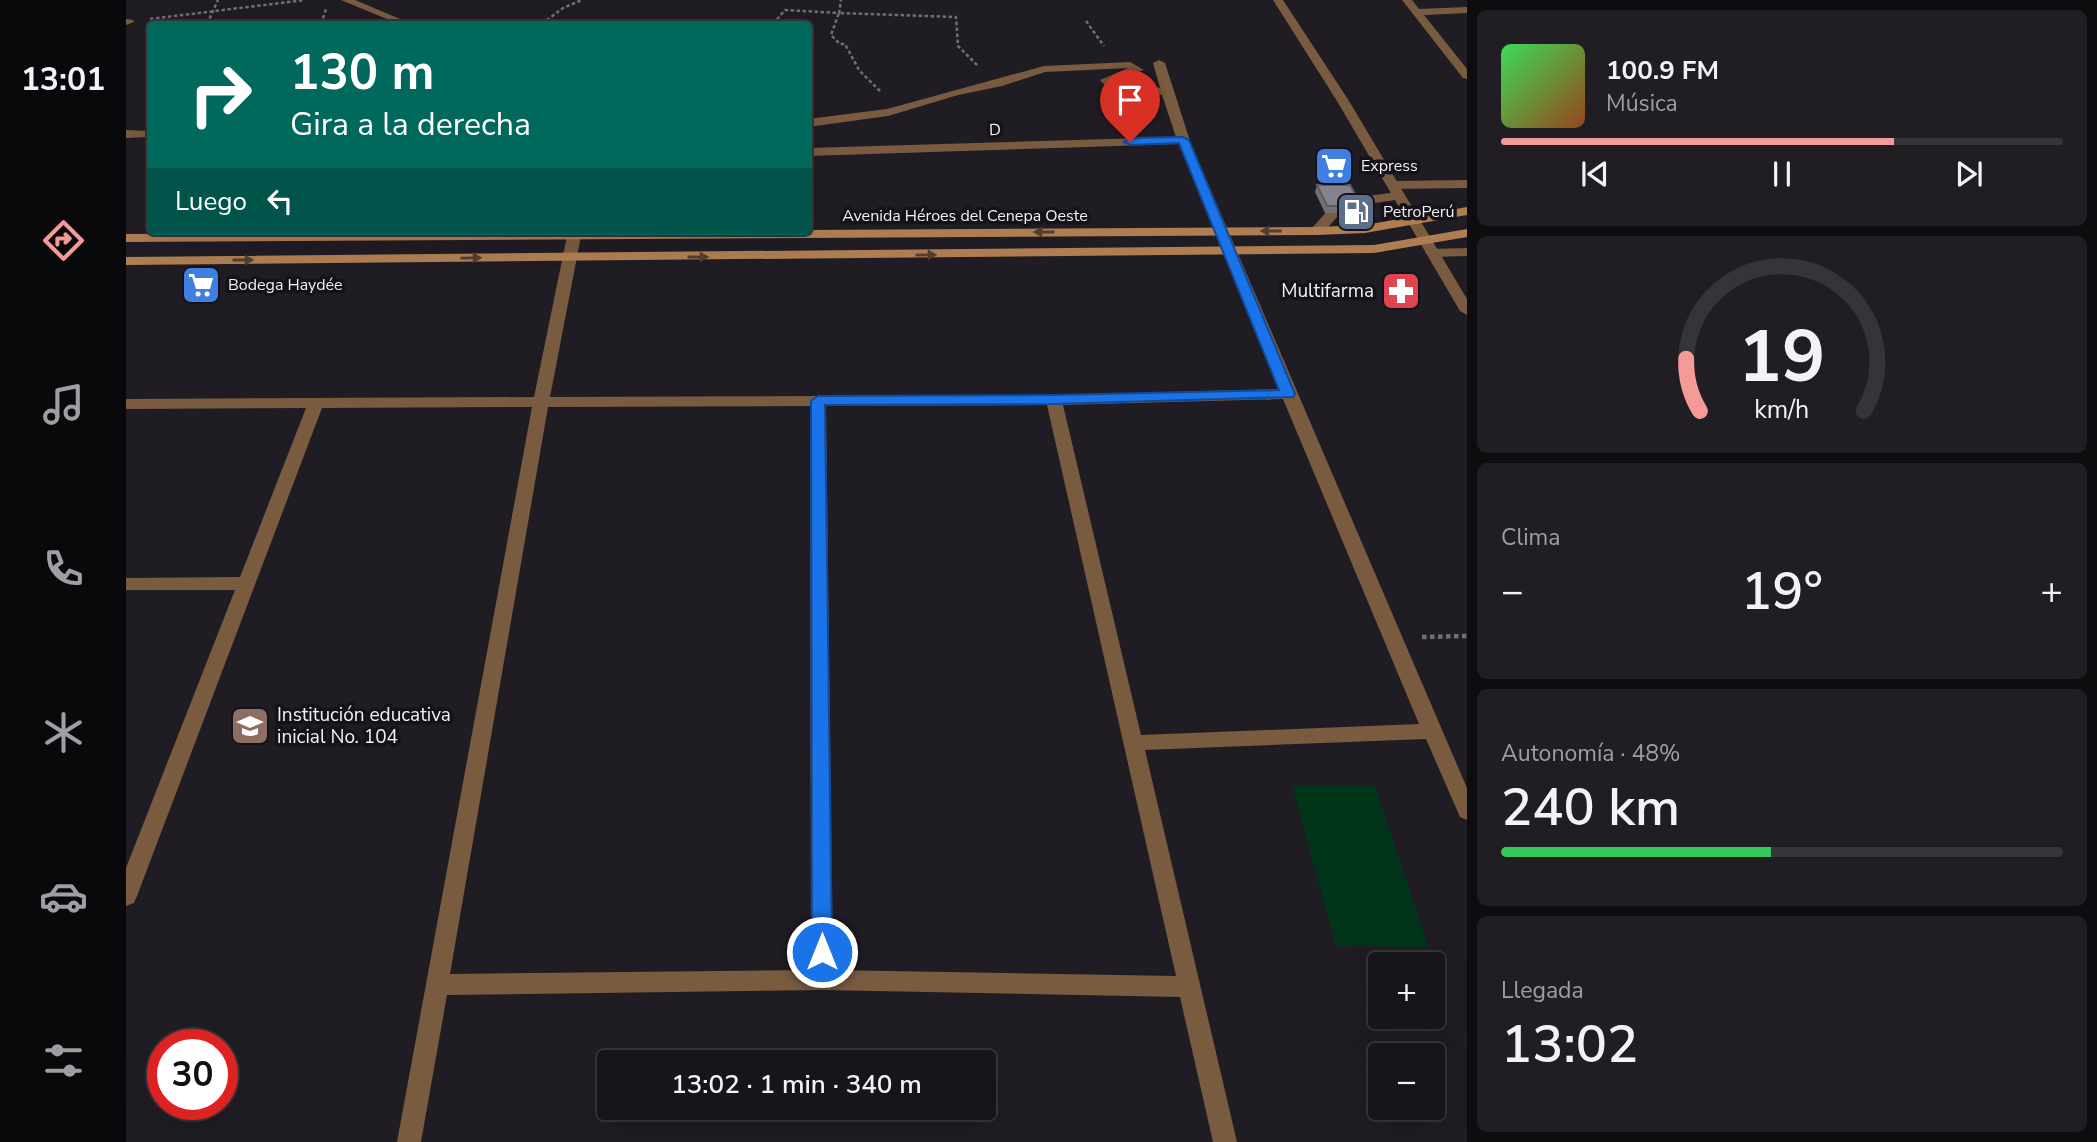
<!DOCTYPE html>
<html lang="es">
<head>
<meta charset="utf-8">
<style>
  :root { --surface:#17151a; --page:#201e23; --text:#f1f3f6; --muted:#9e9fa2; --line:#363439; --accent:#f59b97 }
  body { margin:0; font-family:"Nunito Sans",sans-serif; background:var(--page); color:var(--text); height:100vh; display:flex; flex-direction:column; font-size:26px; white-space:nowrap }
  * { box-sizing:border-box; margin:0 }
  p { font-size:23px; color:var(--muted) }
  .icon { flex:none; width:38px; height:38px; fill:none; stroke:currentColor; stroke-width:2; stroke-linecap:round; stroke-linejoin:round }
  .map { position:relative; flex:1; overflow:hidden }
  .details { display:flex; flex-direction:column; gap:10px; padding:10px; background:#0d0c0e; width:630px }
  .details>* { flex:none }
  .banner { position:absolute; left:21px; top:21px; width:665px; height:214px; border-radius:7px; box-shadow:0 7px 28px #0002,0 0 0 2px var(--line); background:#00695c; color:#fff; overflow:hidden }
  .controls { position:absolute; left:1242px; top:952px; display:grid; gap:14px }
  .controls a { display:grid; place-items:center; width:77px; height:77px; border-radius:7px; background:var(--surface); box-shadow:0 7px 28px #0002,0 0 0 2px var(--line); font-size:35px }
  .speed { position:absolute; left:21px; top:1029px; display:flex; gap:14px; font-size:35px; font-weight:700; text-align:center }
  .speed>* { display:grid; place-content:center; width:91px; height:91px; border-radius:50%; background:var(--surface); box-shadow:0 7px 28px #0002,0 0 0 2px var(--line); line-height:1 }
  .speed .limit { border:10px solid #d22; background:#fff; color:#111 }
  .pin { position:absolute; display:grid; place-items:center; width:60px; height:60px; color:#fff; margin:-72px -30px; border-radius:50% 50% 50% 0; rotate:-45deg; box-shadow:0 0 7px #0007 }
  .pin .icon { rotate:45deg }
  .me { position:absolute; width:77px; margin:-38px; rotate:0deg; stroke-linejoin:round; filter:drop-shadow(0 0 5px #0008) }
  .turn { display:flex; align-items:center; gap:24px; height:147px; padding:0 28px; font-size:32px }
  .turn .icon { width:91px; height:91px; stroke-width:2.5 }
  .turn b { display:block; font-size:49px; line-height:60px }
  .then { display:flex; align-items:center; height:66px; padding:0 28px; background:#0003; gap:14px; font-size:26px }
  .big { font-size:52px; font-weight:600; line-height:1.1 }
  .details .card { flex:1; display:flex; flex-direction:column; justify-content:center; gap:10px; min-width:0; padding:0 24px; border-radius:10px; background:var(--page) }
  .details .dial { align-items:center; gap:0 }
  .dial svg { height:182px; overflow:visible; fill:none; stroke:var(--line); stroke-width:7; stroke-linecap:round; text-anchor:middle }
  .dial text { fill:var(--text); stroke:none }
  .song { display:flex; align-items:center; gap:21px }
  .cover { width:84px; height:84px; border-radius:10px; background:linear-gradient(135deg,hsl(130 70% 55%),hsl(20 70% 35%)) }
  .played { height:7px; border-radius:4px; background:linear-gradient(90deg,var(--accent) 70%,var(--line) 70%) }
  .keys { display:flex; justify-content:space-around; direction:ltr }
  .heat { display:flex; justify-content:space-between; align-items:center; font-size:38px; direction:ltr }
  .charge { height:10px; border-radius:5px; background:linear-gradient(90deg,#34c759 48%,var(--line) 0) }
  .trip { position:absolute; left:471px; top:1050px; width:399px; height:70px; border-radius:7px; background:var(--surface); box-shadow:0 7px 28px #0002,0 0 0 2px var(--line); font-weight:600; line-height:70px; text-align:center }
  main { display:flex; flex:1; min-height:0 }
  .menu { display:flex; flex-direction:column; width:126px; justify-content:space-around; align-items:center; background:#09080a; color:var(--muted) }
  .menu .icon { width:49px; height:49px }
  .menu .on { color:var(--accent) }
  .menu b { font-size:32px; color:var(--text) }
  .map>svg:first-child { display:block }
  .green { fill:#003519 }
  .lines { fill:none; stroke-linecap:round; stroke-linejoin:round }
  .path-far1 { stroke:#716f75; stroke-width:2.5; stroke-dasharray:3.5 2.5; stroke-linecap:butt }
  .path { stroke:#716f75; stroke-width:4.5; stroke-dasharray:4.5 3.5; stroke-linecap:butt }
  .service { fill:#795b40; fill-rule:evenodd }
  .pedestrian { fill:#795b40; fill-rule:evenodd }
  .minor { fill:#795b40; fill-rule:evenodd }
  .tertiary { fill:#795b40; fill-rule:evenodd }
  .secondary { fill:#ae7e52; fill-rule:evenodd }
  .wall { fill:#727078 }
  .building { fill:#85828c; stroke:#5d5b62; stroke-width:2 }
  .oneway { fill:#523d30 }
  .route { fill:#1a73e8; stroke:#114b97; stroke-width:2 }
  .labels { text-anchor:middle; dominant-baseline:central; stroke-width:7; stroke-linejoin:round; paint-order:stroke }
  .far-street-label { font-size:16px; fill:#f2f0f5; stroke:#15121a }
  .far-poi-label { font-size:16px; fill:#f2f0f5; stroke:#15121a; text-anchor:start }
  .poi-label { font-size:19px; fill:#f2f0f5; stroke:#15121a; text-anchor:end }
</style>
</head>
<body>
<main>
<nav class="menu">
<b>13:01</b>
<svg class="icon on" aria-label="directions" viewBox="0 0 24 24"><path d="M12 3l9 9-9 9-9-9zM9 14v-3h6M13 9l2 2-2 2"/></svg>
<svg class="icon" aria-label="music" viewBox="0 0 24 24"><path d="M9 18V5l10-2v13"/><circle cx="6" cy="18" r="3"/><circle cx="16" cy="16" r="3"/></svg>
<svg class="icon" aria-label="phone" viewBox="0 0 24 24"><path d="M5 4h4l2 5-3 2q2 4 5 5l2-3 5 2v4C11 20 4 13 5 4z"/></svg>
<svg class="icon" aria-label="climate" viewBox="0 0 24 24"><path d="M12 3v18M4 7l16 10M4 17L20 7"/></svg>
<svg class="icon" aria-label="car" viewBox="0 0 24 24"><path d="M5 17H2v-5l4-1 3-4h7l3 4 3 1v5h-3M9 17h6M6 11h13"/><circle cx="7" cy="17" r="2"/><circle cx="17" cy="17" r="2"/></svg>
<svg class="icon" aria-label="filters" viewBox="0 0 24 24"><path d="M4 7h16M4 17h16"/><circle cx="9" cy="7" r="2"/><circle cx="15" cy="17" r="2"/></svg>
</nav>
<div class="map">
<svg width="1341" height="1142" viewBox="0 0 1341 1142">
  <rect width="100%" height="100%" fill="#1f1c23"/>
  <path class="green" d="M1166,785L1249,786L1302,947L1210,946Z"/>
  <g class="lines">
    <path class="path-far1" d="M24,19L179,0
      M960,21L978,46
      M81,24L92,0
      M195,24L200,9
      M416,24L437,8L456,0
      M647,24L659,10L713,13L715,0
      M754,91L733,70L719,44H714L705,35L713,13L830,17L832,46L852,66"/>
    <path class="path" d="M1296,637L1341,636"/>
    <path class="service" d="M1272,192L1278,196L1277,199L1226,206L1220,202L1226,198Z
      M1207,209L1212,210V216L1196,234H1186V228L1202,210Z"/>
    <path class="pedestrian" d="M1341,248V256L1306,257L1299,253L1306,249Z"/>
    <path class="minor" d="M215,0H229L286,24H273Z
      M1276,0H1286L1293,9L1341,7V13L1298,15L1341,69V79L1337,78Z
      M0,19L7,20L8,22L0,25Z
      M1033,60L1039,63L1065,144L1341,788V820L1334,817L1300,739L1019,750L1111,1142H1087L1054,997L696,990L321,995L295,1142H271L406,407L196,408L11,896L8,903L0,906V868L109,590H0V578L114,577L180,408L0,409V399L408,397L442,231H456L424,397L928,395L1154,389L1053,144L682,156V148L1050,137L1036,95L1011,88L982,89L974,80L1002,68L919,72L876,86L832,95L762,116L682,127V119L761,109L918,66L1004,62L1018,70L987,81L989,83L1011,82L1034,88L1027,63ZM1157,399L1293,724L1015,735L937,405ZM921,405L1050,976L707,970L700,406ZM684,406L685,970L324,974L422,407Z
      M0,130L24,131V137L0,138Z
      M1341,180V188L1267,189L1261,185L1267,181Z"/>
    <path class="tertiary" d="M1147,0H1157L1223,101L1341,299V315L1334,311L1211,101Z"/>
    <path class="secondary" d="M1341,207V215L1239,233L1191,235L0,242V234L1191,227L1239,225Z
      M1341,229V237L1248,253L0,265V257L1248,245Z"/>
  </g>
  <path class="wall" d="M1191,185L1236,206L1233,214L1199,213L1189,192Z"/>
  <path class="building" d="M1191,185H1224L1236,206H1201Z"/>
  <defs><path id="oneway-solid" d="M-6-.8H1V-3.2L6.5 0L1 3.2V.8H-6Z" transform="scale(1.75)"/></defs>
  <g class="oneway">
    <use href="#oneway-solid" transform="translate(1145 231) rotate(180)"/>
    <use href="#oneway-solid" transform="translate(918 232) rotate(180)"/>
    <use href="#oneway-solid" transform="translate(800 255) rotate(-1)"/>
    <use href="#oneway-solid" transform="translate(572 257)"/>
    <use href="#oneway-solid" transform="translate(345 258) rotate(-1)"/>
    <use href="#oneway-solid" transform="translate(117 260)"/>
  </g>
  <path class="route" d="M1057,137L1063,140L1169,394L1167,397L928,404L699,405L706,952L703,959L696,961L689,959L686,952L685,401L692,396L928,395L1153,390L1053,143L1004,145L998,142L1004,138Z"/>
  <defs>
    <symbol id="supermarket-square" viewBox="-11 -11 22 22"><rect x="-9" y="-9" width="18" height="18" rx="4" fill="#3f7fe0" stroke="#15121a"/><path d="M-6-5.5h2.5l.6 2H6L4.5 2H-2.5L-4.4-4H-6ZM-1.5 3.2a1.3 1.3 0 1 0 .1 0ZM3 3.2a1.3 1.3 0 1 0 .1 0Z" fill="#fff"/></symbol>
    <symbol id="fuel-square" viewBox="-11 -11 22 22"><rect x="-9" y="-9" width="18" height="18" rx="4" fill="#5c6f8a" stroke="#15121a"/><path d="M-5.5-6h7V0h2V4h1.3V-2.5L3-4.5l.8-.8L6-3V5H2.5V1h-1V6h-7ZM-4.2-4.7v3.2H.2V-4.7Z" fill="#fff"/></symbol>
    <symbol id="pharmacy-square" viewBox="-11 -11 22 22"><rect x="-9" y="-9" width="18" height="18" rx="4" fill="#e0444e" stroke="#15121a"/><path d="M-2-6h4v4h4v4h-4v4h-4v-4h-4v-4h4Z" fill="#fff"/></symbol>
    <symbol id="school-square" viewBox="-11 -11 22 22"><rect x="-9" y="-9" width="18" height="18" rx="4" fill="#8d6e63" stroke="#15121a"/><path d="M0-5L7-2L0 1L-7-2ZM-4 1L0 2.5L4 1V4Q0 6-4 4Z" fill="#fff"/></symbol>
  </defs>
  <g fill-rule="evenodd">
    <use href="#supermarket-square" x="1186" y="144" width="44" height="44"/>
    <use href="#fuel-square" x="1208" y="190" width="44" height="44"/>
    <use href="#supermarket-square" x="53" y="263" width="44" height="44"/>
    <use href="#pharmacy-square" x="1253" y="269" width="44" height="44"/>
    <use href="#school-square" x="102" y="704" width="44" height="44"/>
  </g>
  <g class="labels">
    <g class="far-street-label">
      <text transform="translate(869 130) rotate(-2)">D</text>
      <text x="839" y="216">Avenida Héroes del Cenepa Oeste</text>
    </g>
    <g class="far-poi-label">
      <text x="1235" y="166">Express</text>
      <text x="1257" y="212">PetroPerú</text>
      <text x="102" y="285">Bodega Haydée</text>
    </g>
    <g class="poi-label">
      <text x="1248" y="291">Multifarma</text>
      <text x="151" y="715" text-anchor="start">Institución educativa<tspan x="151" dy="22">inicial No. 104</tspan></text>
    </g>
  </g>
</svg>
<div class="controls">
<a>+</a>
<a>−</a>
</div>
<div class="speed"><div class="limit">30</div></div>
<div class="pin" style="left:1004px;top:142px;background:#d93025"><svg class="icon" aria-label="arrive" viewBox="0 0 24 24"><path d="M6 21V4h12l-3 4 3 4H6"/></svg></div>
<svg class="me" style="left:696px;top:952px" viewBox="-20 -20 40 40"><circle r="17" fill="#1a73e8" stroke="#fff" stroke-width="3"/><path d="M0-11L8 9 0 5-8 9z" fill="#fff"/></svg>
<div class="trip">13:02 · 1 min · 340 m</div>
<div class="banner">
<div class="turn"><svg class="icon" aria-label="right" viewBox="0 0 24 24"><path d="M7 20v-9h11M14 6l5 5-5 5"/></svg><div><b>130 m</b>Gira a la derecha</div></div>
<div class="then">Luego<svg class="icon" aria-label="left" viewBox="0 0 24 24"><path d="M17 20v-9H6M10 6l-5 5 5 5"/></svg></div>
</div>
</div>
<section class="details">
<div class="card">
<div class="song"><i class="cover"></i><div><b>100.9 FM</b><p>Música</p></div></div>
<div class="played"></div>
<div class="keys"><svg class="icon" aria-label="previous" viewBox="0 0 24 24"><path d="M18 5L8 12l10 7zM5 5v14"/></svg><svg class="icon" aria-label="pause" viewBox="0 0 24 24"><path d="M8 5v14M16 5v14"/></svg><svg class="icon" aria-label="next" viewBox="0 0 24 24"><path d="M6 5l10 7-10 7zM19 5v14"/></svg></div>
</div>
<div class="card dial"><svg viewBox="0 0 100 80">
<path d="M14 69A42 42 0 1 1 86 69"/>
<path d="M14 69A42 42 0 0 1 8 46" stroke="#f59b97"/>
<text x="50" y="56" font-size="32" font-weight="700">19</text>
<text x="50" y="72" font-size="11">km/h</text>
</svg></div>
<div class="card"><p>Clima</p>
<div class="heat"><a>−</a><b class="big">19°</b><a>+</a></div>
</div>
<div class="card"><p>Autonomía · 48%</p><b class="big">240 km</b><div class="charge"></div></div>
<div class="card"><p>Llegada</p><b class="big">13:02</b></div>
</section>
</main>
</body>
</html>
